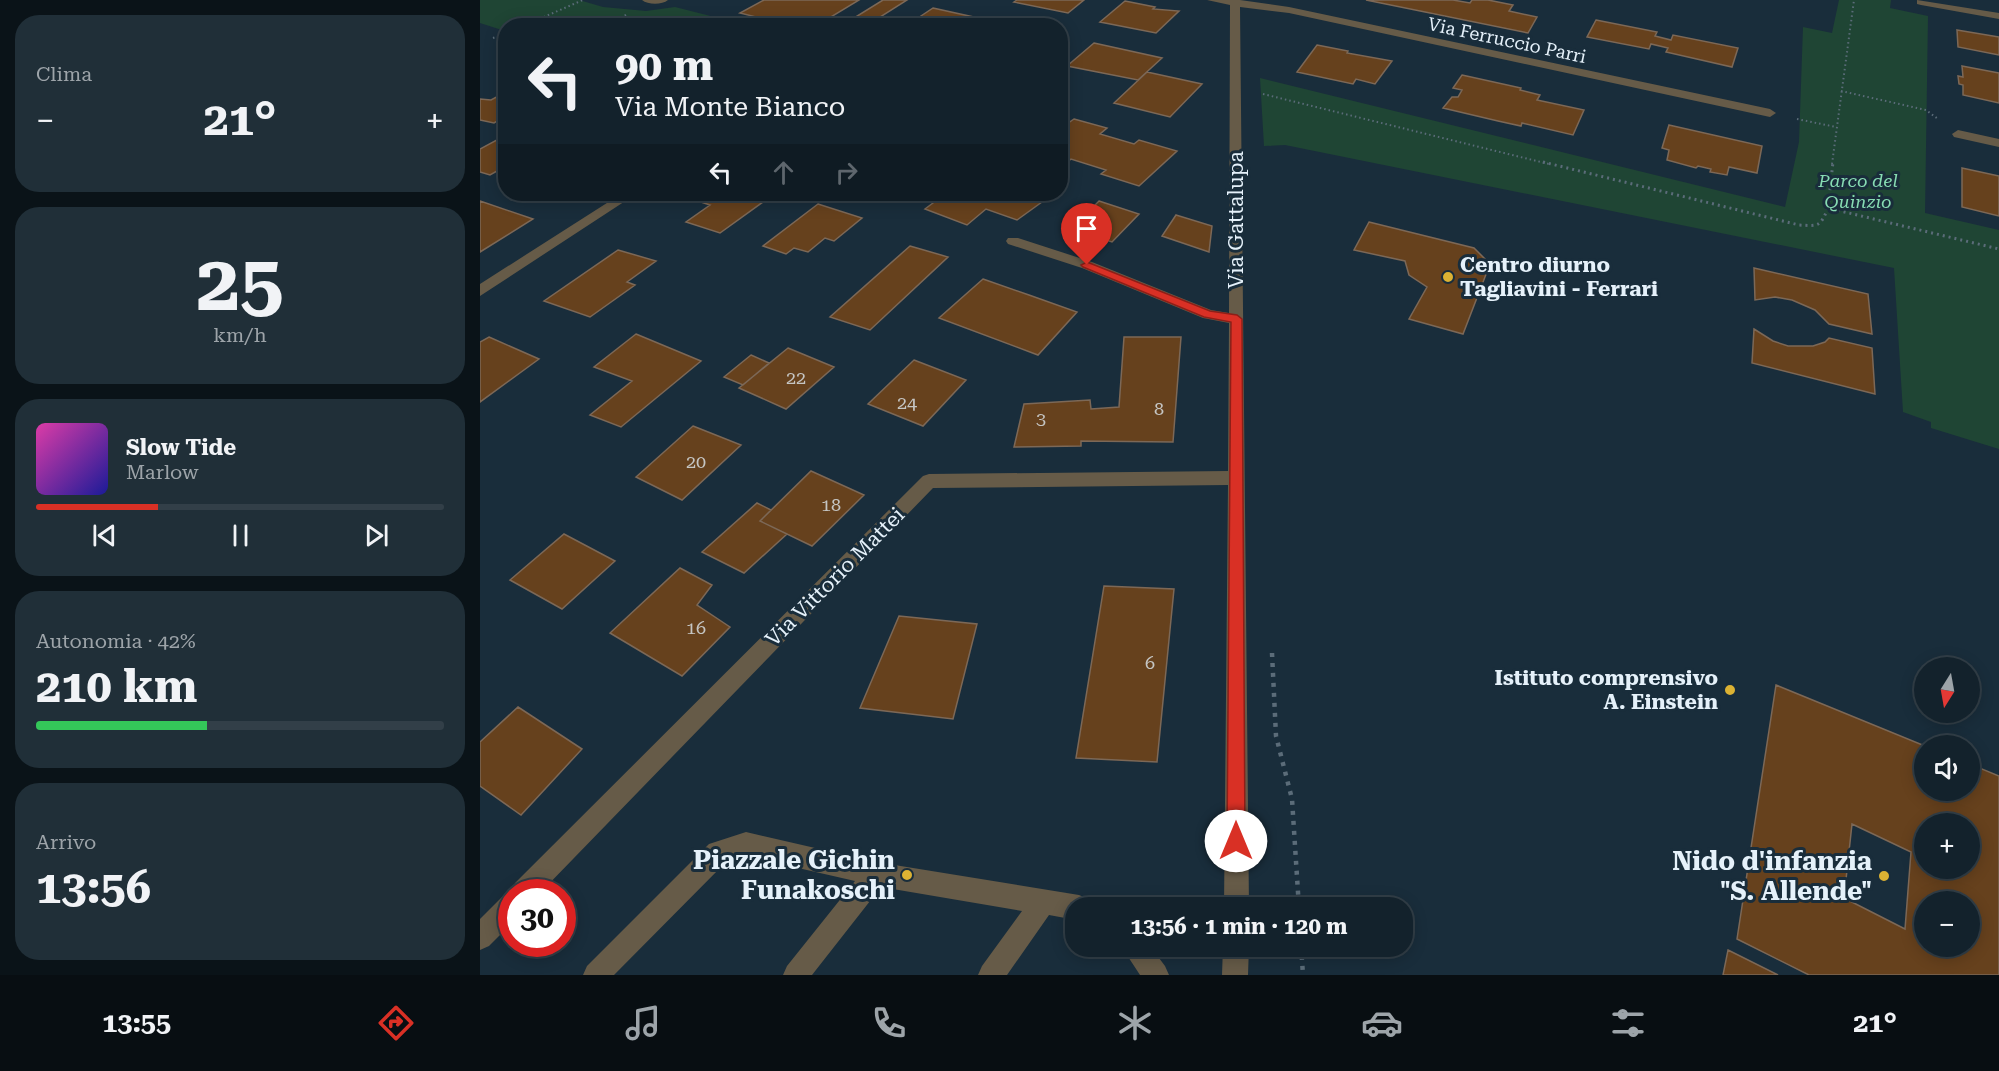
<!DOCTYPE html>
<html lang="it">
<head>
<meta charset="utf-8">
<style>
  :root { --surface:#13222c; --page:#202f38; --text:#f1f3f6; --muted:#9da4a9; --line:#323f48; --accent:#d93025 }
  body { margin:0; font-family:"Roboto Serif",serif; background:var(--page); color:var(--text); height:100vh; display:flex; flex-direction:column; font-size:22px; white-space:nowrap }
  * { box-sizing:border-box; margin:0 }
  p { font-size:20px; color:var(--muted) }
  .icon { flex:none; width:33px; height:33px; fill:none; stroke:currentColor; stroke-width:2; stroke-linecap:round; stroke-linejoin:round }
  .map { position:relative; flex:1; overflow:hidden }
  .details { display:flex; flex-direction:column; gap:15px; padding:15px; background:#0a1318; width:480px }
  .details>* { flex:none }
  .guide { position:absolute; left:18px; top:18px; width:570px; height:183px; border-radius:24px; box-shadow:0 3px 15px #0003,0 0 0 2px var(--line); background:#13222c; color:var(--text); overflow:hidden }
  .needle { width:39px; rotate:191deg }
  .buttons { position:absolute; left:1434px; top:657px; display:grid; gap:12px }
  .buttons a { display:grid; place-items:center; width:66px; height:66px; border-radius:50%; background:var(--surface); box-shadow:0 3px 15px #0003,0 0 0 2px var(--line); font-size:30px }
  .speed { position:absolute; left:18px; top:879px; display:flex; gap:12px; font-size:30px; font-weight:700; text-align:center }
  .speed>* { display:grid; place-content:center; width:78px; height:78px; border-radius:50%; background:var(--surface); box-shadow:0 3px 15px #0003,0 0 0 2px var(--line); line-height:1 }
  .speed .limit { border:9px solid #d22; background:#fff; color:#111 }
  .pin { position:absolute; display:grid; place-items:center; width:51px; height:51px; color:#fff; margin:-62px -26px; border-radius:50% 50% 50% 0; rotate:-45deg; box-shadow:0 0 6px #0007 }
  .pin .icon { rotate:45deg }
  .me { position:absolute; width:66px; margin:-33px; rotate:0deg; stroke-linejoin:round; filter:drop-shadow(0 0 4px #0008) }
  .turn { display:flex; align-items:center; gap:21px; height:126px; padding:0 18px; font-size:27px }
  .turn .icon { width:78px; height:78px; stroke-width:2.5 }
  .turn b { display:block; font-size:42px; line-height:51px }
  .lanes { display:flex; align-items:center; height:57px; padding:0 18px; background:#0003; justify-content:center; gap:30px; direction:ltr }
  .lanes .off { opacity:.35 }
  .big { font-size:45px; font-weight:700; line-height:1.1 }
  .details .widget { flex:1; display:flex; flex-direction:column; justify-content:center; gap:9px; min-width:0; padding:0 21px; border-radius:24px; background:var(--page) }
  .details .dial { align-items:center; gap:0 }
  .dial b { font-size:78px; line-height:1 }
  .song { display:flex; align-items:center; gap:18px }
  .cover { width:72px; height:72px; border-radius:9px; background:linear-gradient(135deg,hsl(320 70% 55%),hsl(240 70% 35%)) }
  .played { height:6px; border-radius:3px; background:linear-gradient(90deg,var(--accent) 30%,var(--line) 30%) }
  .keys { display:flex; justify-content:space-around; direction:ltr }
  .heat { display:flex; justify-content:space-between; align-items:center; font-size:33px; direction:ltr }
  .charge { height:9px; border-radius:4px; background:linear-gradient(90deg,#34c759 42%,var(--line) 0) }
  .trip { position:absolute; left:585px; top:897px; width:348px; height:60px; border-radius:24px; background:var(--surface); box-shadow:0 3px 15px #0003,0 0 0 2px var(--line); font-weight:700; line-height:60px; text-align:center }
  .tabs { display:flex; height:96px; justify-content:space-around; align-items:center; background:#080e12; color:var(--muted) }
  .tabs .icon { width:42px; height:42px }
  .tabs .on { color:var(--accent) }
  .tabs b { font-size:27px; color:var(--text) }
  main { display:flex; flex:1; min-height:0 }
  .map>svg:first-child { display:block }
  .green { fill:#1f4534 }
  .building { fill:#66411d; stroke:#7c6857; stroke-width:1.5; fill-rule:evenodd }
  .lines { fill:none; stroke-linecap:round; stroke-linejoin:round }
  .path-far2 { stroke:#5b6c79; stroke-width:2; stroke-dasharray:1.5 3; stroke-linecap:butt }
  .path-far1 { stroke:#5b6c79; stroke-width:3; stroke-dasharray:2 4; stroke-linecap:butt }
  .path { stroke:#5b6c79; stroke-width:4.5; stroke-dasharray:4 6; stroke-linecap:butt }
  .lane { fill:#665b48; fill-rule:evenodd }
  .street { fill:#665b48; fill-rule:evenodd }
  .route { fill:#d93025; stroke:#8d1f18; stroke-width:1.5 }
  .poi-dot { fill:#dcb233; stroke:#192d3b; stroke-width:2 }
  .labels { text-anchor:middle; dominant-baseline:central; stroke-width:6; stroke-linejoin:round; paint-order:stroke }
  .far-street-label { font-size:18px; fill:#e5f1fa; stroke:#192d3b }
  .far-park-label { font-size:18px; font-style:italic; fill:#87dcb3; stroke:#192d3b }
  .number-label { font-size:18px; fill:#c5c5c3 }
  .street-label { font-size:21px; fill:#e5f1fa; stroke:#192d3b }
  .poi-label { font-size:21px; font-weight:bold; fill:#e5f1fa; stroke:#192d3b; text-anchor:start }
  .near-poi-label { font-size:26px; font-weight:bold; fill:#e5f1fa; stroke:#192d3b; text-anchor:end }
</style>
</head>
<body>
<main>
<section class="details">
<div class="widget"><p>Clima</p>
<div class="heat"><a>−</a><b class="big">21°</b><a>+</a></div>
</div>
<div class="widget dial"><b>25</b><p>km/h</p></div>
<div class="widget">
<div class="song"><i class="cover"></i><div><b>Slow Tide</b><p>Marlow</p></div></div>
<div class="played"></div>
<div class="keys"><svg class="icon" aria-label="previous" viewBox="0 0 24 24"><path d="M18 5L8 12l10 7zM5 5v14"/></svg><svg class="icon" aria-label="pause" viewBox="0 0 24 24"><path d="M8 5v14M16 5v14"/></svg><svg class="icon" aria-label="next" viewBox="0 0 24 24"><path d="M6 5l10 7-10 7zM19 5v14"/></svg></div>
</div>
<div class="widget"><p>Autonomia · 42%</p><b class="big">210 km</b><div class="charge"></div></div>
<div class="widget"><p>Arrivo</p><b class="big">13:56</b></div>
</section>
<div class="map">
<svg width="1519" height="975" viewBox="0 0 1519 975">
  <rect width="100%" height="100%" fill="#192d3b"/>
  <path class="green" d="M0,0H99L123,7L166,11L195,7L266,25L26,26L25,31L0,23Z
    M1359,0H1411L1410,8L1448,16L1445,213L1519,230V449L1451,428V422L1423,412L1414,268L805,145L784,146L780,78L1305,207L1319,142L1323,27L1352,33Z"/>
  <path class="building" d="M284,0H379L336,26H312L260,13Z
    M403,0H427L386,26H361Z
    M537,0H604L588,13L534,2Z
    M886,0H973L990,3L992,0H1008L1033,5L1029,11L1057,17L1048,33Z
    M645,1L675,7L673,9L699,11L676,33L620,22Z
    M453,8L498,18L488,26H426Z
    M1116,20L1177,32L1175,36L1191,40L1193,35L1258,48L1252,67L1186,52L1188,48L1171,44L1169,49L1107,37Z
    M1477,30L1519,37V55L1478,47Z
    M614,43L682,58L658,80L587,66Z
    M837,45L868,51L867,53L912,61L895,84L876,79L873,84L817,72Z
    M1482,66L1519,73V103L1483,95V85L1479,84L1478,76L1483,77Z
    M667,72L722,84L690,117L634,103Z
    M982,75L1041,88L1040,90L1060,95L1057,100L1104,110L1093,135L1042,123L1041,126L1018,121L963,108L972,97H978L982,90L973,88Z
    M26,92V116L14,123L0,120V99L11,100Z
    M594,119L627,128L620,134L654,144L659,140L697,151L659,186L621,174L626,170L591,159L584,165L580,163V129Z
    M1189,125L1282,146L1277,173L1249,167L1247,175L1230,172L1231,169L1218,166L1216,168L1187,160L1189,150L1182,148Z
    M26,135V166L10,175L0,172V149Z
    M1482,168L1519,176V216L1482,207Z
    M207,194H294L240,233L206,222L230,205L203,196Z
    M465,194H573L537,220L506,209L487,225L445,209Z
    M0,201L53,219L0,252Z
    M619,201L659,214L632,242L591,229Z
    M338,204L382,218L354,241L345,238L328,252L314,248L306,254L283,246Z
    M696,215L732,226L729,252L682,236Z
    M889,222L994,248L1010,264L983,334L929,319L947,287L929,275L925,261L874,250Z
    M430,246L468,257L390,330L350,317Z
    M138,250L176,261L147,282L155,285L110,317L64,301Z
    M1274,268L1388,294L1392,334L1349,324L1335,310L1312,300L1295,297L1275,300Z
    M503,279L549,295L597,312L558,355L459,318Z
    M1274,329L1293,341L1308,346H1333L1345,342L1349,338L1392,348L1395,394L1272,363Z
    M156,334L221,361L141,427L110,415L152,381L114,367Z
    M9,337L59,359L0,402V342Z
    M644,337H701L693,442L601,441V446L534,447L544,404L610,400L611,409L639,407Z
    M308,348L354,367L306,409L259,388Z
    M271,355L289,363L263,385L244,377Z
    M434,360L486,380L443,426L388,404Z
    M213,426L261,445L202,500L156,477Z
    M331,471L384,495L332,546L280,521Z
    M277,503L291,510L280,521L307,534L264,573L222,552Z
    M84,534L135,561L82,609L30,580Z
    M200,568L232,585L217,605L250,627L202,676L130,633Z
    M624,586L694,589L677,762L596,758Z
    M419,616L497,624L473,719L380,708Z
    M1296,685L1445,746L1444,790H1490V764L1519,776V975H1329L1257,939ZM1372,824L1431,852L1425,929L1364,898ZM1444,824H1490V868H1444ZM1444,902H1490V946H1444Z
    M38,707L102,749L41,815L0,786V742Z
    M1248,950L1298,975H1243Z"/>
  <g class="lines">
    <path class="path-far2" d="M43,26L103,0
      M130,26L147,14
      M13,38L26,33
      M1361,91L1446,110L1458,119
      M783,94L1069,164
      M1317,119L1356,127
      M1352,164L1374,0"/>
    <path class="path-far1" d="M1063,162L1319,225C1339,226 1340,227 1348,208L1519,249
      M1348,208L1353,162"/>
    <path class="path" d="M792,653L796,736L812,799L819,908
      M821,946L823,975
      M891,946L906,949"/>
    <path class="lane" d="M266,832L396,862L599,895L608,899L611,908H596V920L569,915L527,975H498L502,966L542,911L401,887L332,975H303L307,966L375,881L266,856L245,863L134,975H103L107,966L229,844Z
      M641,946H670L685,966L689,975H660Z"/>
    <path class="street" d="M162,0H188C182,5 168,5 162,0Z
      M727,0H760L809,7L1290,109L1296,113L1290,117L809,13L760,7L769,908H744L748,485L453,488L61,892H32L35,883L443,476L449,474L748,471L749,323L723,318L602,268L528,244L526,241L528,238H538L612,262L731,310L749,313L750,5Z
      M1437,0L1519,13V19L1441,5L1437,4Z
      M1478,130L1519,139V147L1474,137L1472,134Z
      M141,194H156L0,296V284Z
      M428,194H444L437,198Z
      M32,893V923L9,946L0,950V919L23,896Z
      M743,946H769L768,975H742Z"/>
  </g>
  <path class="route" d="M607,262L730,311L757,315L762,319L765,841L763,847L756,850L750,847L747,841L751,322L724,317L603,267L601,265Z"/>
  <g class="poi-dot">
    <circle cx="968" cy="277" r="6"/>
    <circle cx="1250" cy="690" r="6"/>
    <circle cx="427" cy="875" r="6"/>
    <circle cx="1404" cy="876" r="6"/>
  </g>
  <g class="labels">
    <g class="far-street-label">
      <text transform="translate(1027 40) rotate(12)">Via Ferruccio Parri</text>
    </g>
    <g class="far-park-label">
      <text x="1378" y="180">Parco del<tspan x="1378" dy="21">Quinzio</tspan></text>
    </g>
    <g class="number-label">
      <text x="316" y="377">22</text>
      <text x="427" y="402">24</text>
      <text x="679" y="408">8</text>
      <text x="561" y="418">3</text>
      <text x="216" y="461">20</text>
      <text x="351" y="504">18</text>
      <text x="216" y="627">16</text>
      <text x="670" y="662">6</text>
    </g>
    <g class="street-label">
      <text transform="translate(756 220) rotate(-90)">Via Gattalupa</text>
      <text transform="translate(355 577) rotate(-45)">Via Vittorio Mattei</text>
    </g>
    <g class="poi-label">
      <text x="980" y="265">Centro diurno<tspan x="980" dy="24">Tagliavini - Ferrari</tspan></text>
      <text x="1238" y="678" text-anchor="end">Istituto comprensivo<tspan x="1238" dy="24">A. Einstein</tspan></text>
    </g>
    <g class="near-poi-label">
      <text x="415" y="860">Piazzale Gichin<tspan x="415" dy="30">Funakoschi</tspan></text>
      <text x="1392" y="861">Nido d'infanzia<tspan x="1392" dy="30">"S. Allende"</tspan></text>
    </g>
  </g>
</svg>
<div class="buttons">
<a><svg class="needle" viewBox="-14 -14 28 28"><path d="M0-13l5 13h-10z" fill="#e53935"/><path d="M0 13l5-13h-10z" fill="#9da4a9"/></svg></a>
<a><svg class="icon" aria-label="sound" viewBox="0 0 24 24"><path d="M4 9h4l5-4v14l-5-4H4zM17 9q2 3 0 6"/></svg></a>
<a>+</a>
<a>−</a>
</div>
<div class="speed"><div class="limit">30</div></div>
<div class="pin" style="left:607px;top:265px;background:#d93025"><svg class="icon" aria-label="arrive" viewBox="0 0 24 24"><path d="M6 21V4h12l-3 4 3 4H6"/></svg></div>
<svg class="me" style="left:756px;top:841px" viewBox="-20 -20 40 40"><circle r="19" fill="#fff"/><path d="M0-13L10 11 0 6-10 11z" fill="#d93025"/></svg>
<div class="trip">13:56 · 1 min · 120 m</div>
<div class="guide">
<div class="turn"><svg class="icon" aria-label="left" viewBox="0 0 24 24"><path d="M17 20v-9H6M10 6l-5 5 5 5"/></svg><div><b>90 m</b>Via Monte Bianco</div></div>
<div class="lanes"><svg class="icon" aria-label="left" viewBox="0 0 24 24"><path d="M17 20v-9H6M10 6l-5 5 5 5"/></svg><svg class="icon off" aria-label="ahead" viewBox="0 0 24 24"><path d="M12 20V5M6 11l6-6 6 6"/></svg><svg class="icon off" aria-label="right" viewBox="0 0 24 24"><path d="M7 20v-9h11M14 6l5 5-5 5"/></svg></div>
</div>
</div>
</main>
<nav class="tabs">
<b>13:55</b>
<svg class="icon on" aria-label="directions" viewBox="0 0 24 24"><path d="M12 3l9 9-9 9-9-9zM9 14v-3h6M13 9l2 2-2 2"/></svg>
<svg class="icon" aria-label="music" viewBox="0 0 24 24"><path d="M9 18V5l10-2v13"/><circle cx="6" cy="18" r="3"/><circle cx="16" cy="16" r="3"/></svg>
<svg class="icon" aria-label="phone" viewBox="0 0 24 24"><path d="M5 4h4l2 5-3 2q2 4 5 5l2-3 5 2v4C11 20 4 13 5 4z"/></svg>
<svg class="icon" aria-label="climate" viewBox="0 0 24 24"><path d="M12 3v18M4 7l16 10M4 17L20 7"/></svg>
<svg class="icon" aria-label="car" viewBox="0 0 24 24"><path d="M5 17H2v-5l4-1 3-4h7l3 4 3 1v5h-3M9 17h6M6 11h13"/><circle cx="7" cy="17" r="2"/><circle cx="17" cy="17" r="2"/></svg>
<svg class="icon" aria-label="filters" viewBox="0 0 24 24"><path d="M4 7h16M4 17h16"/><circle cx="9" cy="7" r="2"/><circle cx="15" cy="17" r="2"/></svg>
<b>21°</b>
</nav>
</body>
</html>
